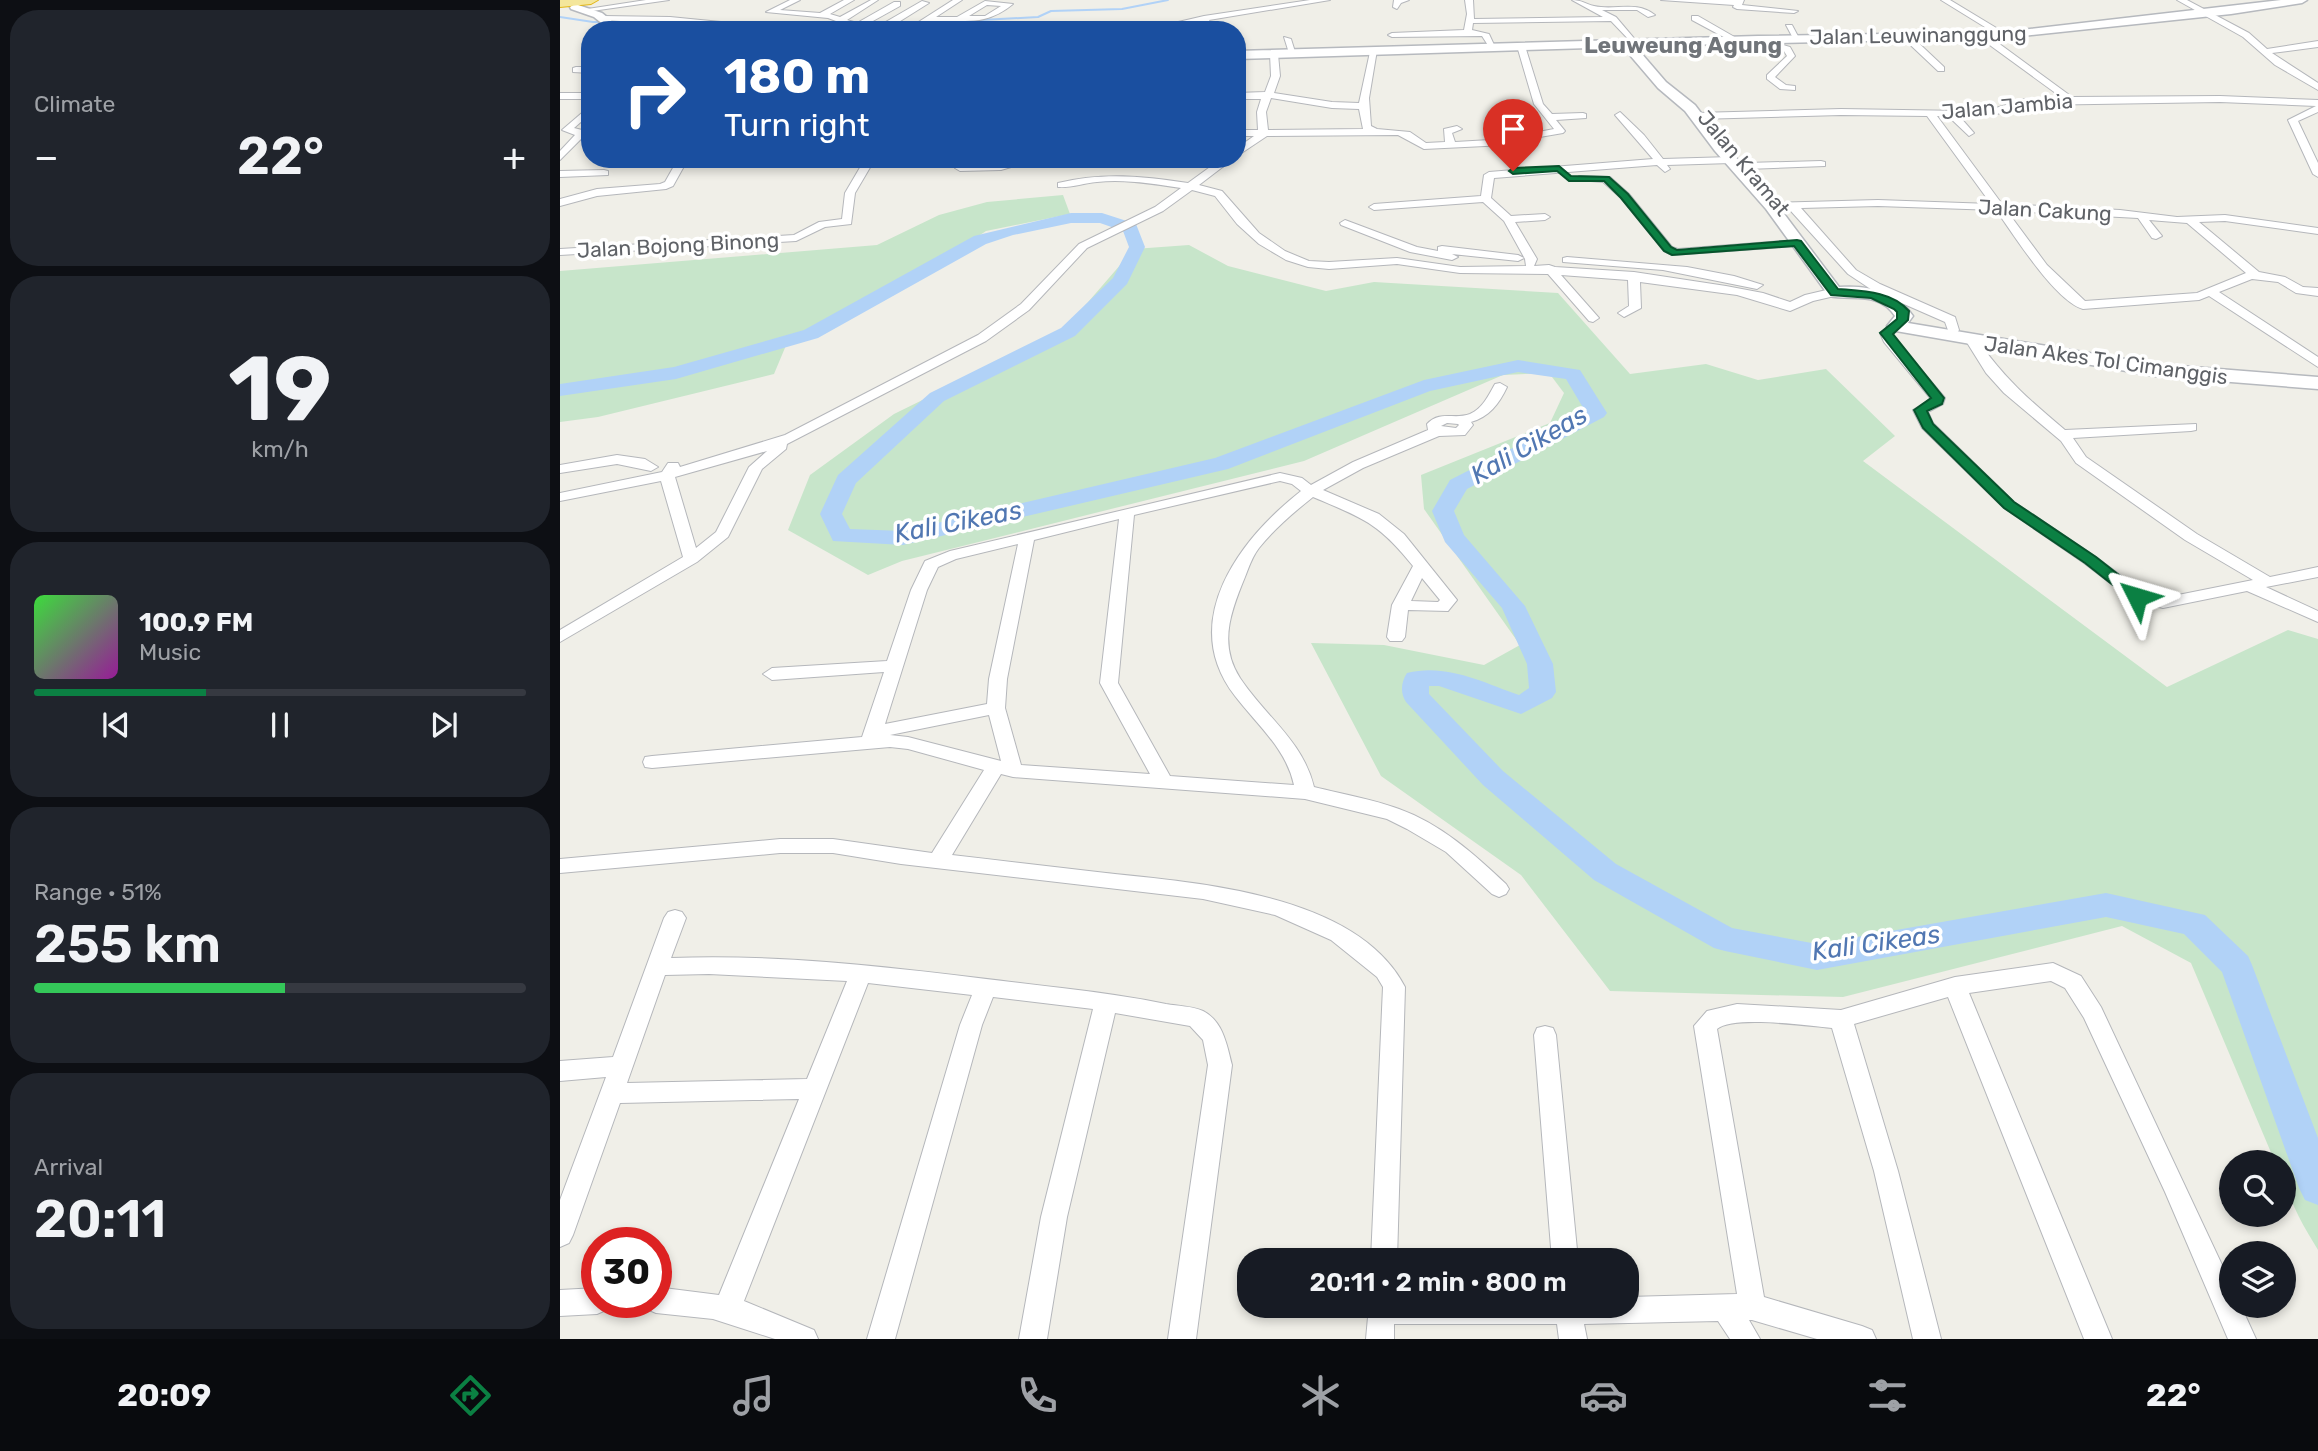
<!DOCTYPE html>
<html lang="en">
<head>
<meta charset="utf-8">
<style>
  :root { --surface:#171b24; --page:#20242c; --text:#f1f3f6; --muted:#9ea1a6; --line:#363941; --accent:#0b8043 }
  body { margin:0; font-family:Rubik,sans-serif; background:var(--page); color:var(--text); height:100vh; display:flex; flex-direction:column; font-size:26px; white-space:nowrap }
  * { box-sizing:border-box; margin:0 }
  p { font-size:23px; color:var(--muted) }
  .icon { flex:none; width:38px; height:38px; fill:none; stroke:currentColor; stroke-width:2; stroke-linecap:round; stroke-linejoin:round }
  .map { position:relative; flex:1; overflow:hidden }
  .details { display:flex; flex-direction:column; gap:10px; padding:10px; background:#0d0f14; width:560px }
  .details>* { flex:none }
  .guide { position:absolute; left:21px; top:21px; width:665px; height:147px; border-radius:28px; box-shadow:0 4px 10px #0003; background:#1a4fa0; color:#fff; overflow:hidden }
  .fabs { position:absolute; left:1659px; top:1150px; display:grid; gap:14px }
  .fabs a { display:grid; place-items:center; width:77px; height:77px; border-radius:50%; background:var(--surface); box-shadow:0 4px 10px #0003; font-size:35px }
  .speed { position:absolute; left:21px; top:1227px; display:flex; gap:14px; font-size:35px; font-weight:700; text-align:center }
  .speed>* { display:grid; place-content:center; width:91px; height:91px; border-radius:50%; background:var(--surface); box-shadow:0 4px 10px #0003; line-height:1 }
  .speed .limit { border:10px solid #d22; background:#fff; color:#111 }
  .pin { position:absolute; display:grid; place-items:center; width:60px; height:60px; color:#fff; margin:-72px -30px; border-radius:50% 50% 50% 0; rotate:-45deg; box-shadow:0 0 7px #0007 }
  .pin .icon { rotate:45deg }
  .me { position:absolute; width:77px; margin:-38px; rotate:310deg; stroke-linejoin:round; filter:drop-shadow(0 0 5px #0008) }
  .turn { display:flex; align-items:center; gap:24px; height:147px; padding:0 28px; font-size:32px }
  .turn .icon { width:91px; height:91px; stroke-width:2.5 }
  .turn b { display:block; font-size:49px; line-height:60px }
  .big { font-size:52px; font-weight:600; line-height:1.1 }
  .details .card { flex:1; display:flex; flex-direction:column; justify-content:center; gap:10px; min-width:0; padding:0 24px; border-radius:28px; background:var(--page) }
  .details .dial { align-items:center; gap:0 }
  .dial b { font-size:91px; line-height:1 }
  .song { display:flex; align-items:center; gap:21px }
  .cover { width:84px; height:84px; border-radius:10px; background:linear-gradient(135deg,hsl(120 70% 55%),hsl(300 70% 35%)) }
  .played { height:7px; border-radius:4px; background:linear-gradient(90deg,var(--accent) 35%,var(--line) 35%) }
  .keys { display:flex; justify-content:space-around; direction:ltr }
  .heat { display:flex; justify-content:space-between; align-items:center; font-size:38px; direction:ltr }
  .charge { height:10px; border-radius:5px; background:linear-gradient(90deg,#34c759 51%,var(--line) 0) }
  .trip { position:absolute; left:677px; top:1248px; width:402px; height:70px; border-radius:28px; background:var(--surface); box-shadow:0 4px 10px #0003; font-weight:600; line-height:70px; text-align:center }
  .dock { display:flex; height:112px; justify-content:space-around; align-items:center; background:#090b0e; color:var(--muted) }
  .dock .icon { width:49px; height:49px }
  .dock .on { color:var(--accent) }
  .dock b { font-size:32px; color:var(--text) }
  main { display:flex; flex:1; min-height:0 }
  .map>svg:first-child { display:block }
  .green { fill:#c7e5ca }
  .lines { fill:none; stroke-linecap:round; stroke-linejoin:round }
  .stream { stroke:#b1d2f7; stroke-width:2 }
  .river { fill:#b1d2f7; fill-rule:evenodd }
  .minor-casing { stroke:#b5b7bb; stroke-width:2 }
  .secondary-casing { stroke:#b6b9be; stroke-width:3 }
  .motorway-casing { stroke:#e2b616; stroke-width:2 }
  .minor { fill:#fff; fill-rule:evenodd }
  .secondary { fill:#fff; fill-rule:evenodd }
  .motorway { fill:#f4e69b; fill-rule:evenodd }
  .route { fill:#0b8043; stroke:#07532c; stroke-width:2 }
  .labels { text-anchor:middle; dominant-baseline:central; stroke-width:7; stroke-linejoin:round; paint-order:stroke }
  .far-street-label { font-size:21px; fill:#5f6267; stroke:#fff }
  .far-quarter-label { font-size:23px; font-weight:bold; fill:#707479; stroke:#fff }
  .water-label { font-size:26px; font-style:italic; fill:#5177b2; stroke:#fff }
</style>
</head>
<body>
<main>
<section class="details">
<div class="card"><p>Climate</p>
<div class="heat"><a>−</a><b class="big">22°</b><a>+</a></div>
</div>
<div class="card dial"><b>19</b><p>km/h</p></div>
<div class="card">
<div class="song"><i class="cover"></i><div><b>100.9 FM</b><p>Music</p></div></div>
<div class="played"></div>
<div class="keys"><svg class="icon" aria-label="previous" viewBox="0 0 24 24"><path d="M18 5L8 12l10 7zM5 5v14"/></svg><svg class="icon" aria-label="pause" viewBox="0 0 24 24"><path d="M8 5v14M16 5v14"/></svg><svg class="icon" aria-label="next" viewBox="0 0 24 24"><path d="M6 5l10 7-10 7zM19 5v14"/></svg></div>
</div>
<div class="card"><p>Range · 51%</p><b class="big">255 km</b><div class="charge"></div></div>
<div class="card"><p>Arrival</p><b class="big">20:11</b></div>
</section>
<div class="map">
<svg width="1758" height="1339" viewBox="0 0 1758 1339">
  <rect width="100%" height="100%" fill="#f0efe8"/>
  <path class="green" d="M503,195L510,214L426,231L332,294L227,343L214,374L38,417L0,422V271L317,245L379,215L427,202Z
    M629,245L668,266L766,291L814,282L998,293L1070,374L1146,364L1198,380L1266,369L1335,436L1303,461L1607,687L1728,630L1758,639V1250C1741,1222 1724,1195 1724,1162H1715L1631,963L1562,926L1283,997L1050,991L961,875L821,776L751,643L824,645L924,665L960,645L864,509L861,475L990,423L1004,393L989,373L943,375L744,461L342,561L308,575L228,530L250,475L334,414L503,331L574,249Z"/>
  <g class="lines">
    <path class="stream" d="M0,17L33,22H83
      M130,24L170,30
      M354,30L385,22L478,17L491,11L562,9L608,0"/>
    <path class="river" d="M511,213H542L576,224L585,247L567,284L515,336L384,401L296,483L282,514L290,529L343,531L655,458L864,380L958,360L1020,370L1047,413L1044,417L907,489L894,511L904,535L965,606L993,664L996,692L992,698L961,714L879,686H869V694L943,771L1056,864L1172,928L1257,944L1546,893L1645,915L1688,956L1692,965L1758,1138V1205L1745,1200L1739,1188L1662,972L1624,934L1546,917L1257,970L1165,951L1154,948L1034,880L923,785L846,702C840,693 841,682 847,673C886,663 922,682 959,695L969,688L967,664L942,608L885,542L872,511L890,480L1025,411L1006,379L958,372L870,391L668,469L343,545L273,541L260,514L278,475L370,393L501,328L553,278L569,247L563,231L540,223H511L453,235L426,244L258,338L116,379L0,396V384L114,367L244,330L414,236Z"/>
    <defs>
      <path id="minor" d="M86,0H109L25,12L21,10Z
        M230,0H240L220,10L260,13L284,0H294L270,14L280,17L311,0H318L287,20L297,23L334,2H340V6L304,26L317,27L362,1L369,3L326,30H300L268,18L206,12Z
        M393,0H402L376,17H397L425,1L453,4C425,27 406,19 372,22C363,23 357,30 346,30ZM427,5L441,6L425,16H409Z
        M750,0H770L649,20L654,30H646L641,21L600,30H584L644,16Z
        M834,0H849L841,3L837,9L833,7Z
        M905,0H913L914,19L1043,17L1012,0C1021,0 1026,4 1034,6C1056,11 1076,0 1095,15L1088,17L1077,10H1042L1056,17L1078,43L1074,45L1051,21L913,23L912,30L929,34L935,47L931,50L922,36L832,37L828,35L832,33L904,30L907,14Z
        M1101,0H1184L1182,5L1238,11L1234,13L1177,9L1173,7L1174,5Z
        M1381,0H1390L1448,35L1441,37Z
        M1617,0H1627L1689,33L1707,49L1758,41V47L1712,53L1758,83V90L1715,65L1683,37Z
        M43,16L110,17L243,30L40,20Z
        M1132,16H1138L1178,39L1171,41L1132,20Z
        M496,25L500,27L499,30L407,28L411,26Z
        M1226,25H1232L1240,40H1234Z
        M1343,34H1349L1384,67V71H1378L1343,38Z
        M1420,34H1426L1512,97L1660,96L1758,100V112L1738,121L1758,163V177L1753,174L1728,120L1756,106L1660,102L1466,105L1437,114L1400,117L1414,133L1409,136L1389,117L1377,116L1442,204L1560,210L1617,217L1665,215L1758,228V234L1665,221L1639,222L1699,272L1725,277L1743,287L1758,288V296L1736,293L1718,282L1692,279L1659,292L1758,357V367L1649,296L1639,300L1523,309C1495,301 1454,235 1436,210L1318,206L1241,208L1296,270L1320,284L1395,317L1399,330L1397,333H1389L1385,322L1312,290L1288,274L1229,209H1211L1206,206L1211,203L1318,200L1431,204L1367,116L1281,115L1137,119L1132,116L1137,113L1281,109L1404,111L1436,108L1465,99L1501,97L1420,38ZM1447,211L1578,218L1592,238L1596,239L1602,236L1589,220L1627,223L1686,273L1637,293L1525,301L1487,265Z
        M724,37L731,39L736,55L729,53Z
        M1195,37L1230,47L1235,56L1215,77L1226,85L1235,86V90L1220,89L1207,79V75L1227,56L1224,51L1203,46L1195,41Z
        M961,43L965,46L983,104L992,114L1023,113L1026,114V118L996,120L1005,131L1003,133L974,138L968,144L864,149L838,135L707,136L677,156V148L694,136H677V130H698L697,112L701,99H677V93L705,92L711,76L710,54L714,51L718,54L720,76L714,93L772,102L799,103L810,52L817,50L809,98L811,126L817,129L850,132L866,143L885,142L884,129L897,126L902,129L892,133L895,142L965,138L968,134L994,129L974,104L957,46ZM711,98L772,108L799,109L803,129L708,130L706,112Z
        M16,67H30V73L13,72V68Z
        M0,93H30V99H0Z
        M30,106V114L14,128L22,130L25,135L0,160V151L15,135L2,130Z
        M1060,112L1084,135L1103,159L1171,157L1176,160L1171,163L1107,165L1110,169L1105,172L1097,165L934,178L931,198L951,216L985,214L990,217L985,220L955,222L977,259L974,266L989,265L995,267L1074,272L1166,286L1203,293L1230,302L1245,295L1275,288L1281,292L1279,295L1253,301L1230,311L1177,295L1080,282L1081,308L1064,317L1058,313L1069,306L1068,280L1001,275L1039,318L1033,322L1029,321L988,274L900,273L837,264L769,269L748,267L726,260L699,244L677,224L655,196L632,190L603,211L527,248L469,310L426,341L227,444L226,449L202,469L168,537L137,562L0,642V630L123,557L101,481L0,501V493L102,472L108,463H118L120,467L225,435L418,335L461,304L519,244L595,207L621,188C593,184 565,179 537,182C524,183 511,188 498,187V183C542,172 584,176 628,183L661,159H673L639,185L662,191L699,233L725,251L749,261L769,262L837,258L900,267L966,266L965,259L944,221L923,202L814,210L809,207L814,204L921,196L924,175L929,172L1093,159L1055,115ZM207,451L189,467L156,532L136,548L115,477Z
        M118,159H128L113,186L106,189L37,196L0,206V199L37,189L100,184L105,182Z
        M305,159H315L295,193L291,224L265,227L236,241L0,255V249L234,235L259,222L282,219L285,193Z
        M460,159H478L441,170L400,171L395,168L400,165L441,164Z
        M1261,161L1265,162V166L1187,169L1182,166L1187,163Z
        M44,170L48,171V175L0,177V171Z
        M1019,176L1050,177L1069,194L1112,247L1118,249L1237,240L1243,243L1237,246L1112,255L1104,251L1061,198L1043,182L1019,180Z
        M785,220L857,247L878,251V247L882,246L958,255L964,258L958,261L892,254L898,257L892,260L850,252L781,225L780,223Z
        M1007,257L1127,267L1174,276L1203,285L1197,289L1103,270L1003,262V258Z
        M1336,322L1342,326L1333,334L1334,338L1385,398L1383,404L1368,412L1373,423L1454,502L1536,557L1584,593L1603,598L1693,580L1625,540L1516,463L1501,441L1444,393L1426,373L1406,341L1408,338H1416C1444,378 1468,399 1505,430L1636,424V430L1631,431L1513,438L1526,457L1637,534L1710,577L1758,567V577L1706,587L1758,611V622L1687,591L1603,608L1572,600L1524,563L1444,508L1362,428L1353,410L1371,399L1324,342L1320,333Z
        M940,383L947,387C939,404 929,417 911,422L913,425L905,435L879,436L803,468L763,490L819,514L844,534L897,600L888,611L848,610L845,637L842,641H830L827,637L832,605L853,566C818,522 802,518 753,497C734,512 714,529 699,548C692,557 689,567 685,577C671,611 658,644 680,678C705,716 743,741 754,787C782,794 812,799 839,809C881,824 914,854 946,884L949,889L946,894L939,897L932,894L886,852L847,829L827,819L745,799L453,777L441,774L392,855C443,861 495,867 546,873C639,883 797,894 845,987L837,1260H811L823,987L817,977L771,940L715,915L643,899L341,864L273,853H220L0,873V859L220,839H273L372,853L424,770L348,749L330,747L92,768L85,767L83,762L85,757L92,756L302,737L324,672L212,680L203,674L212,668L327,661L351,590L365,561L390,551L720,473L742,478L751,485L793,462L868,430L867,424C880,410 894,420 910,414C923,408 928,396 935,384ZM887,423L898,424L899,425L896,428L881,426ZM720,481L732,484L741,491C680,539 617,621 675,696C697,725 726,748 734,785L610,776L558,683L574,515ZM559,519L540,683L590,774L461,765L445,708L447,679L474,540ZM458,544L429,679L427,704L325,724L367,590L378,567L396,559ZM862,578L880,600L878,602L851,601ZM429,715L441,761L348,737L330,735Z
        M57,455L85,459L98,467L91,471L57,464L0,473V465Z
        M115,910L122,912L126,918L111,958C242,953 373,973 502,988C537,992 572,997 606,1004C618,1006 632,1006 643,1011C663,1021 667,1045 672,1065L636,1339H608L648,1065L643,1040L630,1026L555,1013L507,1217L487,1339H459L481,1217L533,1009L433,997L422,1025L335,1339H307L400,1025L412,995L308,983L184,1301L254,1330L258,1339H215L153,1319L96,1313L87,1309L83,1302H96V1287L159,1295L239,1099L60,1103L13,1235L9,1243L0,1247V1200L46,1077L0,1081V1061L53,1057L104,918L108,912ZM149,974L287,981L247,1079L67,1083L105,975Z
        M1493,963L1521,976L1541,1007L1671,1284V1306H1681L1696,1339H1668L1605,1192L1524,1018L1505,988L1491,981L1409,993L1552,1339H1524L1388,997L1294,1024L1338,1171L1381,1339H1353L1314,1171L1272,1028C1249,1026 1173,1015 1157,1029L1204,1297L1302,1326L1312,1330L1316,1339H1257L1192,1320H1189L1200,1339H1170L1158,1321L1024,1324L1027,1339H999L997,1324H834V1339H806L809,1306H1068V1297L1177,1294L1134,1026L1147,1011L1177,1004L1281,1010L1395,977Z
        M985,1026L993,1028L996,1035L1018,1260H992L974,1035L977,1028Z
        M37,1288V1302H50L46,1310L37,1314L0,1316V1290Z"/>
      <path id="secondary" d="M1721,0H1747L1742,3L1671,14L1444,38L1075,46L1106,82L1135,105L1165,145L1216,203L1279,287C1308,285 1337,291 1353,316L1348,323L1595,364L1758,377V389L1595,376L1330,330L1327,326L1335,316C1319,291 1293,301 1269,296L1206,209L1155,151L1125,111L1098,88L1063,47L677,59V51L1198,36L1444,32Z
        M15,4L42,13L63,30H50L34,17L11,9L10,7Z"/>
      <path id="motorway" d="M0,0H38L31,4L0,7Z"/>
    </defs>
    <use href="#minor" class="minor-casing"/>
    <use href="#secondary" class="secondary-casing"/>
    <use href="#motorway" class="motorway-casing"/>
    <use href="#minor" class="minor"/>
    <use href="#secondary" class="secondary"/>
    <use href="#motorway" class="motorway"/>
  </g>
  <path class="route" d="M999,166L1011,176L1049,177L1068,194L1111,247L1117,250L1237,240L1241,241L1278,289C1302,291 1332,291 1349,311L1348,320L1333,334L1384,398L1382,404L1367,411L1373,424L1454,502L1536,557L1583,594L1585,597L1583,600H1572L1525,563L1444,508L1363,428L1354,410L1371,398L1320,333L1337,319V312L1334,309L1311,298L1271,295L1234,246L1112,255L1104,251L1061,198L1044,181H1009L997,171L953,174L949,171L953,168Z"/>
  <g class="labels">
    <g class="far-street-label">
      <text transform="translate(1358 35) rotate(-1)">Jalan Leuwinanggung</text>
      <text transform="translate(1447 106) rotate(-5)">Jalan Jambia</text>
      <text transform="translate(1184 163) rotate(50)">Jalan Kramat</text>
      <text transform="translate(1485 210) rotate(3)">Jalan Cakung</text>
      <text transform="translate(118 245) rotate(-3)">Jalan Bojong Binong</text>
      <text transform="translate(1546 360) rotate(8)">Jalan Akes Tol Cimanggis</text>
    </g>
    <g class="far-quarter-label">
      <text x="1123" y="45">Leuweung Agung</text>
    </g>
    <g class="water-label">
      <text transform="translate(969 445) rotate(-30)">Kali Cikeas</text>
      <text transform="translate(398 522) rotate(-11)">Kali Cikeas</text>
      <text transform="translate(1316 943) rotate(-8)">Kali Cikeas</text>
    </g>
  </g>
</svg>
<div class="fabs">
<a><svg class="icon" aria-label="search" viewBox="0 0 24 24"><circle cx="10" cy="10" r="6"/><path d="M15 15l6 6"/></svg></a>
<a><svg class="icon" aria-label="layers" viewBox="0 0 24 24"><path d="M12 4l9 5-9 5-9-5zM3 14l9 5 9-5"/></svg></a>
</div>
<div class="speed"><div class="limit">30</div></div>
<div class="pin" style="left:953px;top:171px;background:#d93025"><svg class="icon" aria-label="arrive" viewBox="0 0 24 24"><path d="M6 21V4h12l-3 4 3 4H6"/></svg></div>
<svg class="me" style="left:1577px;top:597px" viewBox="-20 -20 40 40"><path d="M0-17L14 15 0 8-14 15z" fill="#0b8043" stroke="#fff" stroke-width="4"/></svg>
<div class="trip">20:11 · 2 min · 800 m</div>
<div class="guide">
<div class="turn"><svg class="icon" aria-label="right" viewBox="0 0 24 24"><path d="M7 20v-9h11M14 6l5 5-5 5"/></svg><div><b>180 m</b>Turn right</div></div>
</div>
</div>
</main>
<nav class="dock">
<b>20:09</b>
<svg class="icon on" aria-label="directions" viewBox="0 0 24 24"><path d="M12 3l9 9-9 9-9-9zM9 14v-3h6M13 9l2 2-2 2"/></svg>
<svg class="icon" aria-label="music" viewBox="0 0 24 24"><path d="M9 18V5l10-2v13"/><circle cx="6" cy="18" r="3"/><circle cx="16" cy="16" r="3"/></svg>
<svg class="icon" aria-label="phone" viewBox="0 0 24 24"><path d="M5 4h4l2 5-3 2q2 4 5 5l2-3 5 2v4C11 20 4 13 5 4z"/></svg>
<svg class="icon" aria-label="climate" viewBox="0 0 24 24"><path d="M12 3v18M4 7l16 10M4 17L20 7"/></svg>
<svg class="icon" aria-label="car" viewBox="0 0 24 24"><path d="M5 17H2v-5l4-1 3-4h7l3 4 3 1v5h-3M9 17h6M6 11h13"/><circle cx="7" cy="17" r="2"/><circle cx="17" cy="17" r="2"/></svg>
<svg class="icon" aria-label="filters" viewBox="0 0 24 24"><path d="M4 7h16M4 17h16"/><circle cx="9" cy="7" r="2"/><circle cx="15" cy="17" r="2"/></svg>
<b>22°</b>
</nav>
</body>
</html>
